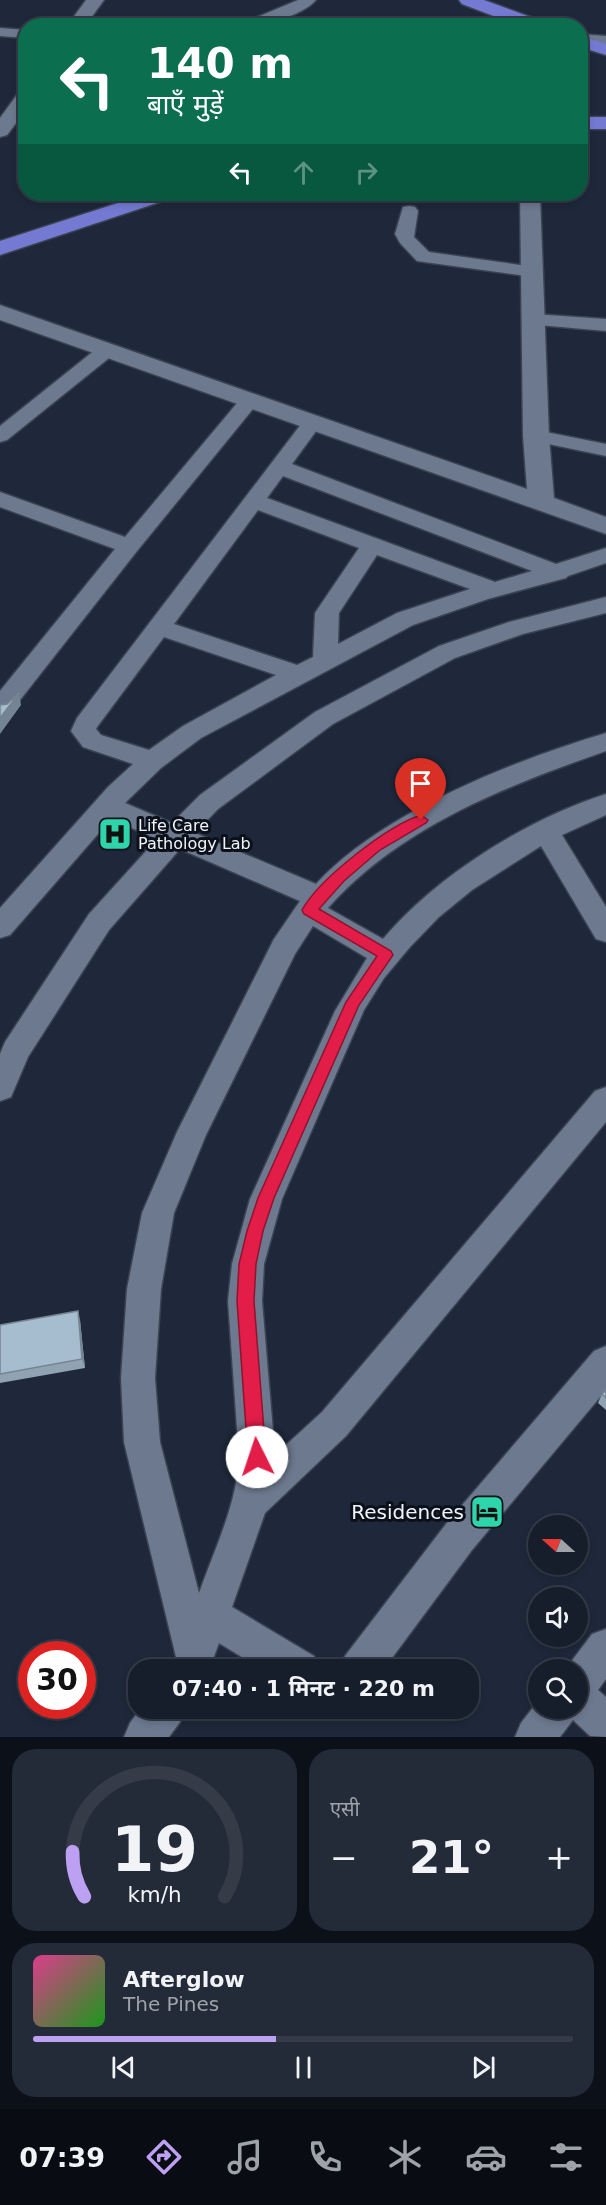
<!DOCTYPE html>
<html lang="hi">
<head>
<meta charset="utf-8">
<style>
  :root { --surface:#161e2c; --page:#232b38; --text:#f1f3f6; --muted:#9ea2a9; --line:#353c48; --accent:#bca0f2 }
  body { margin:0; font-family:"DejaVu Sans","Noto Sans Devanagari",sans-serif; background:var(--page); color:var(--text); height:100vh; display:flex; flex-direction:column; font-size:22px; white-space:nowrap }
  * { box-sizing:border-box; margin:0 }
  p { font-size:20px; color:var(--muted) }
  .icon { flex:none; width:33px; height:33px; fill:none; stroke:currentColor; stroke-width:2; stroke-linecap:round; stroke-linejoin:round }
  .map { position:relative; height:1737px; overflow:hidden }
  .panel { display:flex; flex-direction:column; gap:12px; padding:12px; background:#0c1018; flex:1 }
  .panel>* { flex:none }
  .hud { position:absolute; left:18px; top:18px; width:570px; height:183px; border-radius:24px; box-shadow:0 3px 9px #0003,0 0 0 2px var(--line); background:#0b6e4f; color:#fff; overflow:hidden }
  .needle { width:39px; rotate:291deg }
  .tools { position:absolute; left:528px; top:1515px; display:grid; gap:12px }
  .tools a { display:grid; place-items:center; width:60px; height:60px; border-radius:50%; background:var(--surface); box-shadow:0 3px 9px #0003,0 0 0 2px var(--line); font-size:30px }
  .speed { position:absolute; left:18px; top:1641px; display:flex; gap:12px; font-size:30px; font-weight:700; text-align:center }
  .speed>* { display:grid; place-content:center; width:78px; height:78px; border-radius:50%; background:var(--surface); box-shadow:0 3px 9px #0003,0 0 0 2px var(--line); line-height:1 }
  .speed .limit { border:9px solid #d22; background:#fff; color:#111 }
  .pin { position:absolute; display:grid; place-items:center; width:51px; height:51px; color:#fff; margin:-62px -26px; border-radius:50% 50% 50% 0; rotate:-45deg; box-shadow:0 0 6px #0007 }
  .pin .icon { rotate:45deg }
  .me { position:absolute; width:66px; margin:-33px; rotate:356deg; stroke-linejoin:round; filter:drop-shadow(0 0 4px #0008) }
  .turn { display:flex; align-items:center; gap:21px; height:126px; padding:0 30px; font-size:27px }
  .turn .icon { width:78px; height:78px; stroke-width:2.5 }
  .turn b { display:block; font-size:42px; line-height:51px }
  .lanes { display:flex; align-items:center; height:57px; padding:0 30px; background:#0003; justify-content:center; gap:30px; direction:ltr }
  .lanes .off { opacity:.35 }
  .big { font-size:45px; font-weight:700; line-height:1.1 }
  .panel .card { flex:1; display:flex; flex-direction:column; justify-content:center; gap:9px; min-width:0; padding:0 21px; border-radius:24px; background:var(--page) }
  .panel .dial { align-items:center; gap:0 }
  .dial svg { height:156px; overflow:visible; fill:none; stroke:var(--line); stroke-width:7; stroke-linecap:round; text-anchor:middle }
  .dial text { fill:var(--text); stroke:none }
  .song { display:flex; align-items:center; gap:18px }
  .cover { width:72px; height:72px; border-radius:9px; background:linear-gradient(135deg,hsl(330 70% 55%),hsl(120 70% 35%)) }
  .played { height:6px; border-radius:3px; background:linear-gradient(90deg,var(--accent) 45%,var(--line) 45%) }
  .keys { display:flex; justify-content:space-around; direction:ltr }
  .heat { display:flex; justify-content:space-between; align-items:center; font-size:33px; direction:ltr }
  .panel .tiles { flex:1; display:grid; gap:12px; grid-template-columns:1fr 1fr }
  .card:last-child { grid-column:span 2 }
  .trip { position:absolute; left:128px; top:1659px; width:351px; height:60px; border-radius:24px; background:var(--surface); box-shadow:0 3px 9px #0003,0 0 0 2px var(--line); font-weight:700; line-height:60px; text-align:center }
  .tabs { display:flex; height:96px; justify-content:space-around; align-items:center; background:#090c12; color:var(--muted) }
  .tabs .icon { width:42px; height:42px }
  .tabs .selected { color:var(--accent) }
  .tabs b { font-size:27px; color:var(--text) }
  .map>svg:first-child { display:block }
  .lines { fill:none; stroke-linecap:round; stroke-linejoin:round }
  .minor-casing { stroke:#3b4352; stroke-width:3 }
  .tertiary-casing { stroke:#3b4352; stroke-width:3 }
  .trunk-casing { stroke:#3b4352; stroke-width:3 }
  .minor { fill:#6d798f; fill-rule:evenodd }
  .tertiary { fill:#6d798f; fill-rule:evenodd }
  .trunk { fill:#747ad2; fill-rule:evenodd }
  .wall { fill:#8fa3b3 }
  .shaded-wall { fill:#748492 }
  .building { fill:#a6bdd0; stroke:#748492; stroke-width:1.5 }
  .route { fill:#e11d48; stroke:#92132f; stroke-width:1.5 }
  .labels { text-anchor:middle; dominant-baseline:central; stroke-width:6; stroke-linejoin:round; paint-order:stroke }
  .poi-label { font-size:16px; fill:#eff5ff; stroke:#0c1119; text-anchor:start }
  .near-poi-label { font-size:20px; fill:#eff5ff; stroke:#0c1119; text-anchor:end }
</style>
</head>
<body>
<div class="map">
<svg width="606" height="1737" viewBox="0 0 606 1737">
  <rect width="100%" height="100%" fill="#1e283a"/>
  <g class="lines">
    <defs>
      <path id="minor" d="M298,0H316C300,18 259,26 236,26Z
        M0,28L26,30V38L0,36Z
        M580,34L606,36V44L580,42Z
        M409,206L415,207L418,211L414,237L429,252L534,267L540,268L543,272L540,276L534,277L417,261L400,243L395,234L403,207Z
        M534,314L606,319V331L527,324L525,320L527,316Z
        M107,344L114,346L117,350L114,354L7,440L0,442V426L100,346Z
        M250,394L257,396L260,400L257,404L137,551L9,714L0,717V691L115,549L0,507V492L125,537L243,396Z
        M312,417L319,419L322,423L292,464L556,564L606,548V563L568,576L566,578L488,599L413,625L201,738L161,768L125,803L172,823L200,795L315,712L439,646L509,622L606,597V613L523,634L455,658L333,724L218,809L195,833L316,884C382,812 513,761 606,733V751C506,786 400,827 328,908L383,939C436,876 527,819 606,794V815L562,835L606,907V942L596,939L541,846L472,890L439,917L410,947L384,978L364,1010L340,1065L282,1199L264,1264L262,1301L275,1455L322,1412L595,1091L606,1087V1122L346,1436L265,1513L232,1607L314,1656L319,1670H263L219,1643L209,1670H181L176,1657L124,1442L121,1378L127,1289L142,1213L177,1132L274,939L300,901L180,849L109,930L28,1057L11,1097L0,1101V1054L5,1042L89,914L157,839L111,819L10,935L0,938V908L108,787L133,764L83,747L71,731L77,718L305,419ZM283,476L532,571L495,582L267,498ZM258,510L359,548L315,613L313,657L297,665L174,624ZM377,555L470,589L397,613L338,644L339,613ZM164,637L276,675L183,726L149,750L101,735L96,729L97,727ZM313,926L367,958L335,1011L250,1199L232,1264L228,1301L239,1457C237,1504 215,1548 199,1593L160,1442L155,1378L161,1289L174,1213L206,1135L295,954Z
        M536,430L606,444V456L529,440L526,436L529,432Z
        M606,1346V1390L472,1550L383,1670H340L345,1656L446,1524L594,1351Z
        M606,1629V1679L598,1690L606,1697V1737L590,1736L573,1720L560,1737H515L521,1723L538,1701V1708H578V1670H565L592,1634Z
        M141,1708H186L180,1722L169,1737H124L130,1723Z"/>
      <path id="tertiary" d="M86,0H104L85,26H67Z
        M26,90V110L7,135L0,137V118L19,92Z
        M520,194H540L549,436L554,498L606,517V534L0,320V305L527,489L523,436Z"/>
      <path id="trunk" d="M459,0H484L544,22L547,26H520L462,4Z
        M580,36L606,44V55L580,47Z
        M580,117H606V129H580Z
        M146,194H175L172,198L0,255V241Z"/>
    </defs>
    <use href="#minor" class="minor-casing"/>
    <use href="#tertiary" class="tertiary-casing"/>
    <use href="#trunk" class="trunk-casing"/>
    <use href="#minor" class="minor"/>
    <use href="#tertiary" class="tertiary"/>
    <use href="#trunk" class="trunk"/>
  </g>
  <path class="wall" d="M80,1320L85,1368L0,1383V1325Z
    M606,1390V1410L598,1403L602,1394Z"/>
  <path class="shaded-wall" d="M19,693L21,705L0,734V718Z
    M78,1311L80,1320L85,1368L82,1359Z"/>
  <path class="building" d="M19,693L0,718V705L7,704Z
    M78,1311L82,1359L0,1374V1325Z
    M606,1390V1398L602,1394Z"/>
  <path class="route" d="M421,815L428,820L426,823L380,850L344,881L319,909L391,951L393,955L359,1005L274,1198L263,1231L256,1264L254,1301L266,1457L263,1463L257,1466L250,1463L248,1457L237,1301L239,1264L247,1231L258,1198L346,1002L377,956L304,914L302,910C319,879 387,826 421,815Z"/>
  <defs>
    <symbol id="hospital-square" viewBox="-11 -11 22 22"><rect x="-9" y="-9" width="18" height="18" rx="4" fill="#2ed4aa" stroke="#0c1119"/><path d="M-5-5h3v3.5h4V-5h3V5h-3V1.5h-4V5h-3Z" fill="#111"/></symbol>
    <symbol id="hotel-square" viewBox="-11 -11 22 22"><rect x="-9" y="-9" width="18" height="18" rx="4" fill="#2ed4aa" stroke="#0c1119"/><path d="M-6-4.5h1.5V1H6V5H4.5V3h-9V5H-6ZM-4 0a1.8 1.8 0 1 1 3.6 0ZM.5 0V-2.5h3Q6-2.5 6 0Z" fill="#111"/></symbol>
  </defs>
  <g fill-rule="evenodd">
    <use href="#hospital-square" x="96" y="815" width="38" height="38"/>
    <use href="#hotel-square" x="468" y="1493" width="38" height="38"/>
  </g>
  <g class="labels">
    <g class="poi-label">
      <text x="138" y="825">Life Care<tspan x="138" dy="18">Pathology Lab</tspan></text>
    </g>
    <g class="near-poi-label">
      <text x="464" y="1512">Residences</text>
    </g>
  </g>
</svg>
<div class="tools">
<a><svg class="needle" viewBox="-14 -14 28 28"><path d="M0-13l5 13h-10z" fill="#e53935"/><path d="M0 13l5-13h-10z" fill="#9ea2a9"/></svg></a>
<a><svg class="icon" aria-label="sound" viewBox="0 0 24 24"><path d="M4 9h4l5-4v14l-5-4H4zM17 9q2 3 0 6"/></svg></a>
<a><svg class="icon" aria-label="search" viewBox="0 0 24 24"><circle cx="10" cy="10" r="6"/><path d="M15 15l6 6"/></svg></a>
</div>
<div class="speed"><div class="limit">30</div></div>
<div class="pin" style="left:421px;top:820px;background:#d93025"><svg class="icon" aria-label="arrive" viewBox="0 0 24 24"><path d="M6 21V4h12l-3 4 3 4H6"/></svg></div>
<svg class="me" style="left:257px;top:1457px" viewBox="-20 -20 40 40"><circle r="19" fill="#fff"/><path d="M0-13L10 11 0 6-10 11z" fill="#e11d48"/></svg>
<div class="trip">07:40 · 1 मिनट · 220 m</div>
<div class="hud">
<div class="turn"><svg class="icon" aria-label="left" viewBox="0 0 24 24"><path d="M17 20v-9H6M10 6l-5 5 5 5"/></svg><div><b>140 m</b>बाएँ मुड़ें</div></div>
<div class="lanes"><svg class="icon" aria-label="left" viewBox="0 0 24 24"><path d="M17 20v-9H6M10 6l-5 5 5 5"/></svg><svg class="icon off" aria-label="ahead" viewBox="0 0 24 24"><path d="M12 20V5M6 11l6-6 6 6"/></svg><svg class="icon off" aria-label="right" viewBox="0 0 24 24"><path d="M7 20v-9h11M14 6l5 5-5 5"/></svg></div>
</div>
</div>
<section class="panel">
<div class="tiles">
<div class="card dial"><svg viewBox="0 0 100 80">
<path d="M14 69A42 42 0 1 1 86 69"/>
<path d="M14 69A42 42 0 0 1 8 46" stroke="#bca0f2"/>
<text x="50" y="56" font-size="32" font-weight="700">19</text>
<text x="50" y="72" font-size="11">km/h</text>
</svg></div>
<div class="card"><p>एसी</p>
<div class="heat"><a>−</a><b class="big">21°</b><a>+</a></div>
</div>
<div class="card">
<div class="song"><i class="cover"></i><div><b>Afterglow</b><p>The Pines</p></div></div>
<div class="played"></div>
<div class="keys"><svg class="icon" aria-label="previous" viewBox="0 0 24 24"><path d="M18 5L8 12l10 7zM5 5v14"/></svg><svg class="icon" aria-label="pause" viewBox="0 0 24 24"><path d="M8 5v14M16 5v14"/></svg><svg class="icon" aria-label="next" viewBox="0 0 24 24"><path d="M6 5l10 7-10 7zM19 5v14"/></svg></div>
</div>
</div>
</section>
<nav class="tabs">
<b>07:39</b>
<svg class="icon selected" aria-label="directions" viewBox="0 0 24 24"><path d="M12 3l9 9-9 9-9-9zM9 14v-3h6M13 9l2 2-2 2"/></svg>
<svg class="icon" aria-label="music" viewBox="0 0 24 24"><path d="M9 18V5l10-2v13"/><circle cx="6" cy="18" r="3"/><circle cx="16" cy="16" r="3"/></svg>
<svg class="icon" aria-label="phone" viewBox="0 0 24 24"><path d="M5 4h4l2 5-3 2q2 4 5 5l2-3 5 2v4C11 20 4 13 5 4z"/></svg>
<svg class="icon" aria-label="climate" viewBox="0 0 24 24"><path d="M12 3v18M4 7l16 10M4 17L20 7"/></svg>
<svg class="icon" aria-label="car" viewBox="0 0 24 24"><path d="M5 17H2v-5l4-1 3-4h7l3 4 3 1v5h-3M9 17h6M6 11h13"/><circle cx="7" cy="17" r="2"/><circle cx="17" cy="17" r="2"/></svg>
<svg class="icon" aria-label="filters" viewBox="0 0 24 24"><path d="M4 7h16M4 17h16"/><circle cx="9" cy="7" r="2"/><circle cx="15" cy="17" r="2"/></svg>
</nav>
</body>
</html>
